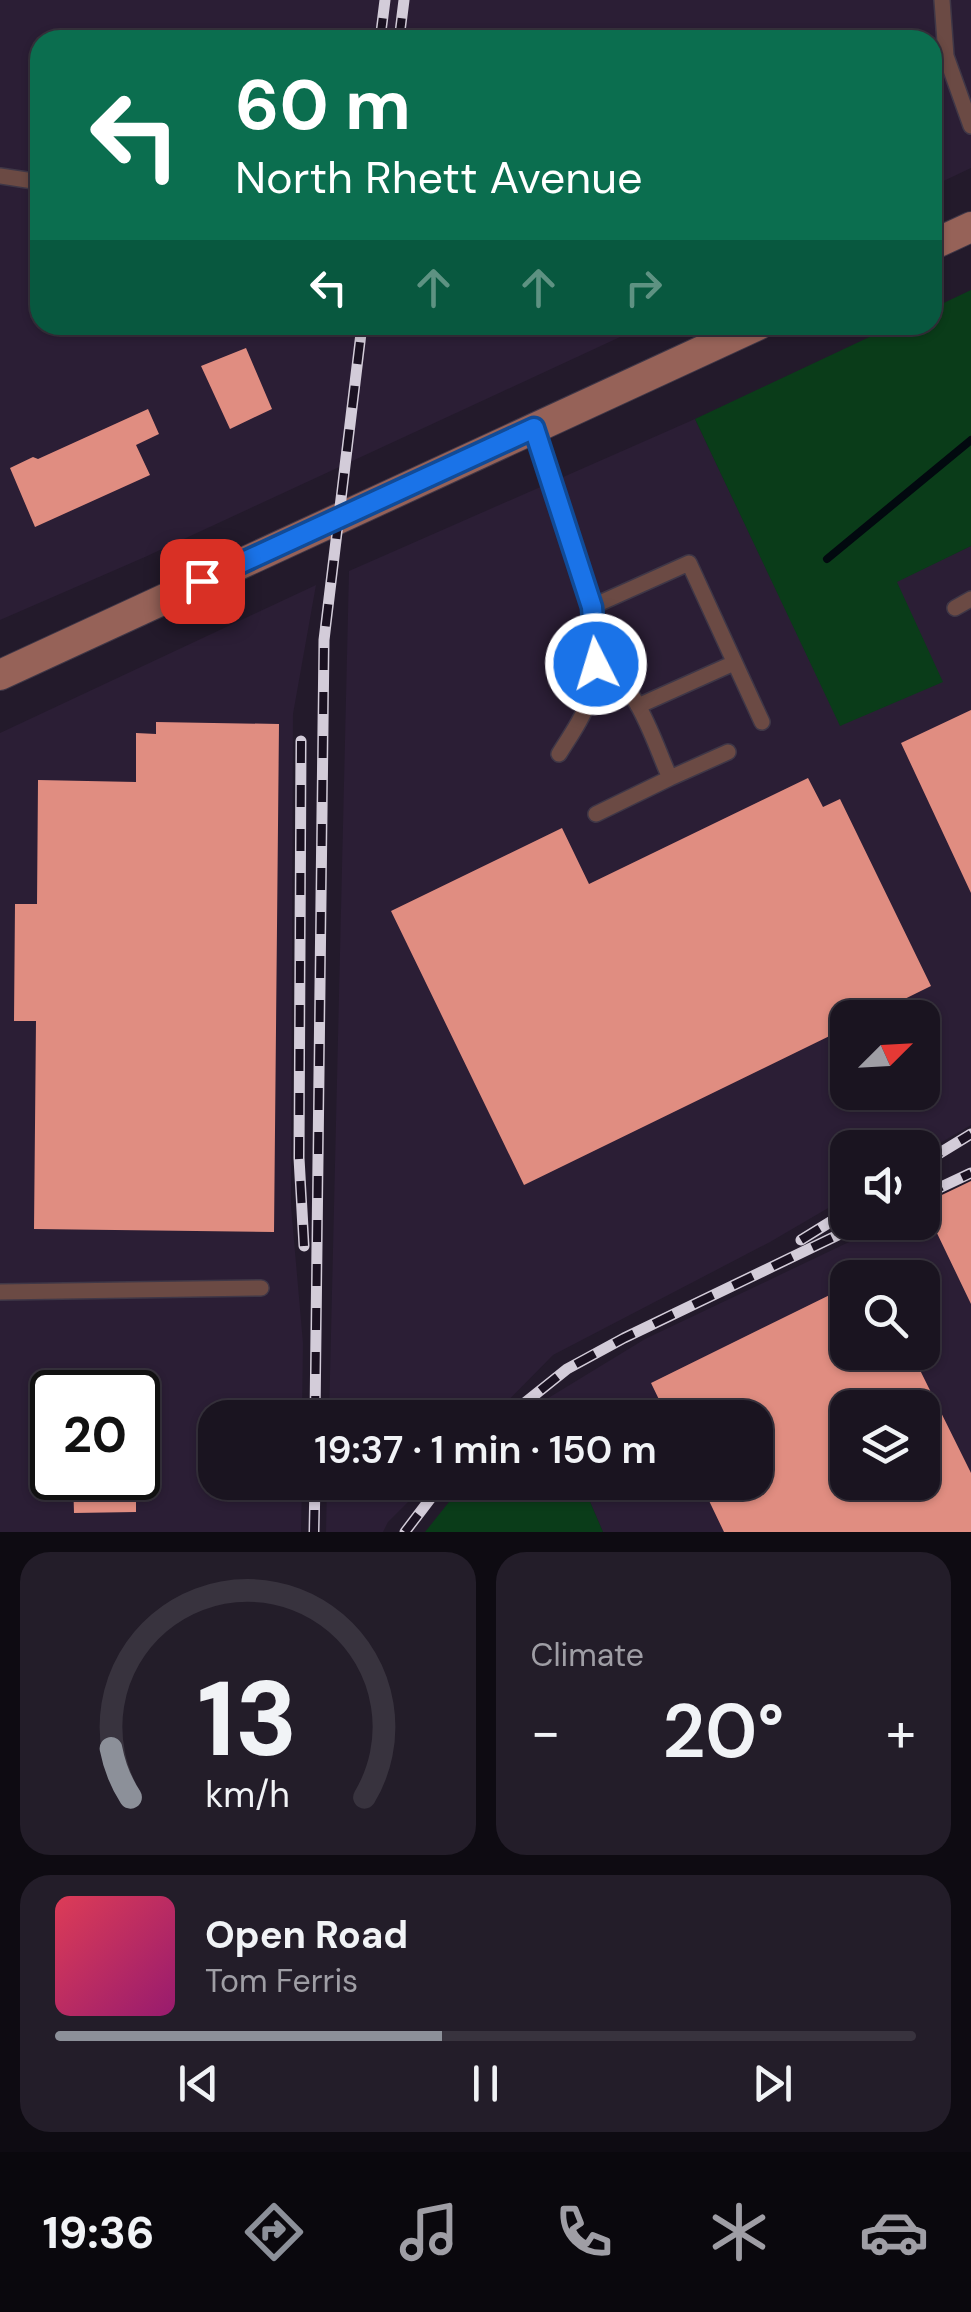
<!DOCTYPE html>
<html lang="en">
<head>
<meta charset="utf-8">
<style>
  :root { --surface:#1a1420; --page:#231d29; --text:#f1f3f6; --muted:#9f9ea5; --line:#38333e; --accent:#8c9099 }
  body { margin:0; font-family:"DM Sans",sans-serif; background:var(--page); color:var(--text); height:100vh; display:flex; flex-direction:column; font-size:38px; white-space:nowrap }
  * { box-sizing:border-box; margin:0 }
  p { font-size:32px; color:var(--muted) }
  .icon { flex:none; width:55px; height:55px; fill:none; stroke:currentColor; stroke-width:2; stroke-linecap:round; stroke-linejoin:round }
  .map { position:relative; height:1532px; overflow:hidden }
  .side { display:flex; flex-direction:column; gap:20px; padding:20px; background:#0e0b12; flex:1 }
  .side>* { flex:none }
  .guide { position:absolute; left:30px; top:30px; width:912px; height:305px; border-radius:30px; box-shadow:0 2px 8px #0004,0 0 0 2px var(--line); background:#0b6e4f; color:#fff; overflow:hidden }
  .needle { width:65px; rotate:66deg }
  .tools { position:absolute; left:830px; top:1000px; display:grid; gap:20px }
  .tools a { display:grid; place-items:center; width:110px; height:110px; border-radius:20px; background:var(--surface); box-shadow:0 2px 8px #0004,0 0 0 2px var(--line); font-size:50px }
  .speed { position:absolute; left:30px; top:1370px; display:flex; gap:20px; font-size:50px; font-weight:700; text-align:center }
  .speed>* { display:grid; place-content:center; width:130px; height:130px; border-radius:50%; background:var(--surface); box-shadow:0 2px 8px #0004,0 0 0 2px var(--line); line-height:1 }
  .speed .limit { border:5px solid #111; border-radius:15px; background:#fff; color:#111 }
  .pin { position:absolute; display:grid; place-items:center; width:85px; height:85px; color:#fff; margin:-42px; border-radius:20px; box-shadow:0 5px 15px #0006 }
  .me { position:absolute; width:110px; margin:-55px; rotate:355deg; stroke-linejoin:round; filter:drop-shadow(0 0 8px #0008) }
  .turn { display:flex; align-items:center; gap:35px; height:210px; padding:0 40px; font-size:45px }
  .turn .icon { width:130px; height:130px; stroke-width:2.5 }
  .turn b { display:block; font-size:70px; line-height:85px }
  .lanes { display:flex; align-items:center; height:95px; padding:0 40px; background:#0003; justify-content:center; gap:50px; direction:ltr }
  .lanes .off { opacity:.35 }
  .big { font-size:75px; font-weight:600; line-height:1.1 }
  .side .widget { flex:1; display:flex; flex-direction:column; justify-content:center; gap:15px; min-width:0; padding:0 35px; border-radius:30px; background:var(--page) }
  .side .dial { align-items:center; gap:0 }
  .dial svg { height:260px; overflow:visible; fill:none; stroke:var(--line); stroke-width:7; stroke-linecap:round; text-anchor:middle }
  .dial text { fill:var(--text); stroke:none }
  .song { display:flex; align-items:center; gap:30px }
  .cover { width:120px; height:120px; border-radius:15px; background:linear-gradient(135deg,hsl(350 70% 55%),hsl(320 70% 35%)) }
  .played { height:10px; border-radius:5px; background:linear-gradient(90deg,var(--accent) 45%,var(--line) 45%) }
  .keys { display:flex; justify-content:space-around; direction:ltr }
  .heat { display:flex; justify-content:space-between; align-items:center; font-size:55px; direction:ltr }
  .side .tiles { flex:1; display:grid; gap:20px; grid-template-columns:1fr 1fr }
  .widget:last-child { grid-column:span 2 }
  .trip { position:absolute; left:198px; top:1400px; width:575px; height:100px; border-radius:30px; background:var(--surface); box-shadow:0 2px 8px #0004,0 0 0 2px var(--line); font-weight:600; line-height:100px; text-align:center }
  .tabs { display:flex; height:160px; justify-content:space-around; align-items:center; background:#0a080d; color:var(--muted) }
  .tabs .icon { width:70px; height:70px }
  .tabs .selected { color:var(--accent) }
  .tabs b { font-size:45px; color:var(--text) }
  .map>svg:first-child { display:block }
  .built { fill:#2b1e35; fill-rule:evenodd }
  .green { fill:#0a3c19 }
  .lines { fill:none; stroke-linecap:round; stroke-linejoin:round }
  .stream { stroke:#02090f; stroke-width:8 }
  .building { fill:#e08d81; fill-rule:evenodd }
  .lane-casing { stroke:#3f3747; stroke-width:18 }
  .secondary-casing { stroke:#3f3747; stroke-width:32 }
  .lane { stroke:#6b4a44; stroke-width:15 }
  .secondary { stroke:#966258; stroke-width:30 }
  .rail-casing { stroke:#d3ccd9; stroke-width:11 }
  .rail { stroke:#1a1121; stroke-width:8; stroke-dasharray:22; stroke-linecap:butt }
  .route-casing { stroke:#114b97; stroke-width:25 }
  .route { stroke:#1a73e8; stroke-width:18 }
</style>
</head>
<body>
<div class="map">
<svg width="971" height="1532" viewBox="0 0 971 1532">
  <rect width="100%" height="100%" fill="#231a2b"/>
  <path class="built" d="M0,0H971V168L933,186L932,40H40V325H646L145,557L0,620Z
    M695,419L841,726L897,581L971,546V1125L923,1153L922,1148H848L847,1197L770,1242L553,1355L492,1417L329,1418L349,571ZM848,1018H922V1092H848Z
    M316,585L293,714L291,1206L303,1343L302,1417L215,1418V1482L302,1483L301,1532H0V733ZM52,1392H138V1478H52Z
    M971,1183V1532H603L582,1483L755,1482V1418L553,1417L545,1400L645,1339L889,1223L922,1222L923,1206ZM848,1278H922V1352H848ZM848,1408H922V1482H848Z
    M327,1483V1482L427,1483L388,1522L383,1532H326Z"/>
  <path class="green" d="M971,290V546L897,582L943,682L840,726L695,419L895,325H932L933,308Z
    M465,1482L582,1483L603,1532H425Z"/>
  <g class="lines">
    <path class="stream" d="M827,559L971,440"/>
  </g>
  <path class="building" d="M246,348L272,409L230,429L201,366Z
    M148,409L159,434L136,445L150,475L35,527L10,468L33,457L38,459Z
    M971,710V893L901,743Z
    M156,722L279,724L274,1232L34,1229L36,1021H14L15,904H37L38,780L136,782V733L156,734Z
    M808,778L823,807L840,799L931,986L866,1018H848V1027L524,1185L391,911L562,828L589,884Z
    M971,1181V1304L923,1204Z
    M848,1286V1352H911L971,1473V1532H724L700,1482H755V1418H668L651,1383ZM848,1408H922V1482H848Z
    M73,1478H136V1512L74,1513Z"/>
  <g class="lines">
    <defs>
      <path id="lane" d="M942,0L946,56L971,126
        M0,176L40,182
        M534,428C558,504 617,630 586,707C580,723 568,739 559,754
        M591,607L689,563L762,722
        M955,608L971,599
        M638,706L734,663
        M670,778L728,752
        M596,814L670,778C652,738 638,683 597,664
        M0,1292L261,1288"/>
      <path id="secondary" d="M932,245L971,227
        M0,675L758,325"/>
    </defs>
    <use href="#lane" class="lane-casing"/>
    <use href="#secondary" class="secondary-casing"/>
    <use href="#lane" class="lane"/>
    <use href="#secondary" class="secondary"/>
    <defs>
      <path id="rail" d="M380,40L385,0
        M399,40L404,0
        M301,741L299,1158L304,1246
        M922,1164L971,1134
        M922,1196L971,1173
        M801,1240L848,1211
        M315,1418L324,640L362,325
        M506,1418L567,1369L624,1338L865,1222
        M314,1532L315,1482
        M405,1532L443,1482"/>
    </defs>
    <use href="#rail" class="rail-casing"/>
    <use href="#rail" class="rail"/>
  </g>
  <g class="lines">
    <defs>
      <path id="route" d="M202,581L534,428L592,607L596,664"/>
    </defs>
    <use href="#route" class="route-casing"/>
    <use href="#route" class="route"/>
  </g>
</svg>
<div class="tools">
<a><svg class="needle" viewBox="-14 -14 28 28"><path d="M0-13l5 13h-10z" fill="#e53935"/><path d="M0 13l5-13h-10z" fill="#9f9ea5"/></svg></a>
<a><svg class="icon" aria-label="sound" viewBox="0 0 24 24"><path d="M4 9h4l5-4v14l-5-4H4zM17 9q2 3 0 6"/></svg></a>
<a><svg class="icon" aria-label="search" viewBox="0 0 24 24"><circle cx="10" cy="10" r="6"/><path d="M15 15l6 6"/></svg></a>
<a><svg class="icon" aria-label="layers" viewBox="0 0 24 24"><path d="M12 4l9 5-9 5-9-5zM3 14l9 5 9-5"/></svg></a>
</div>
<div class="speed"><div class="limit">20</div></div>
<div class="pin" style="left:202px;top:581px;background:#d93025"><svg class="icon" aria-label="arrive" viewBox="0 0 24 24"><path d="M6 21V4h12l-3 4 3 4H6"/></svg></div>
<svg class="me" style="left:596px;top:664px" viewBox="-20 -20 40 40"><circle r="17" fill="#1a73e8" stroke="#fff" stroke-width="3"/><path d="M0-11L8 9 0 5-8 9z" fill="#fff"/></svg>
<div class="trip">19:37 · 1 min · 150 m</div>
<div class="guide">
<div class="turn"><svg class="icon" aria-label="left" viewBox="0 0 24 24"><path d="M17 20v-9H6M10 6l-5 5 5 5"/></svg><div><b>60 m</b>North Rhett Avenue</div></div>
<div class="lanes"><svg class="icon" aria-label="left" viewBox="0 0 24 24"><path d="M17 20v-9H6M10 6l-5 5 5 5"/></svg><svg class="icon off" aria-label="ahead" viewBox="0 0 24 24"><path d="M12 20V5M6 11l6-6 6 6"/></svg><svg class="icon off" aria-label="ahead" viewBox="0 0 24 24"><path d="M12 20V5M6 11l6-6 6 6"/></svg><svg class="icon off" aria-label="right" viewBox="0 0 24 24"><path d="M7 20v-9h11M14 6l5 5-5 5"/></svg></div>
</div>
</div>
<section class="side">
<div class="tiles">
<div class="widget dial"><svg viewBox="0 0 100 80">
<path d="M14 69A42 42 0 1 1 86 69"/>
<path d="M14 69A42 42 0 0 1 8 54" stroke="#8c9099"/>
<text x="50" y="56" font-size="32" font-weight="700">13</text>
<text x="50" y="72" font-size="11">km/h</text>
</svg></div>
<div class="widget"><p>Climate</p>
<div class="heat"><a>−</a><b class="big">20°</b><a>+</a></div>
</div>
<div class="widget">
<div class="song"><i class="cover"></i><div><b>Open Road</b><p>Tom Ferris</p></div></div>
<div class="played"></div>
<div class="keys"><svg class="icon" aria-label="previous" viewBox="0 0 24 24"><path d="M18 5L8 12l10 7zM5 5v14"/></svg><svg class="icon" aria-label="pause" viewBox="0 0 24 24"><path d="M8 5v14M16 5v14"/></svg><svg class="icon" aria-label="next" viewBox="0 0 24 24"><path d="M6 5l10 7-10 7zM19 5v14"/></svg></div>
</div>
</div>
</section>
<nav class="tabs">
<b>19:36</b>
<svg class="icon selected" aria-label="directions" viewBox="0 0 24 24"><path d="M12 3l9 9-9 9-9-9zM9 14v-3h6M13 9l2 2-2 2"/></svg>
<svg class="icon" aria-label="music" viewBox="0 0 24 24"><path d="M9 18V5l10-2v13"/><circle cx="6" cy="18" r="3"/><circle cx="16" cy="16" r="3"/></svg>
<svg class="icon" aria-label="phone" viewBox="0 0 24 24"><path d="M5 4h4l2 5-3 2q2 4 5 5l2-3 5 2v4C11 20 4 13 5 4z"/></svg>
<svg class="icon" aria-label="climate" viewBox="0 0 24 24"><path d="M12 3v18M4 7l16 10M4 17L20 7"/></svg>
<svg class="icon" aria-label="car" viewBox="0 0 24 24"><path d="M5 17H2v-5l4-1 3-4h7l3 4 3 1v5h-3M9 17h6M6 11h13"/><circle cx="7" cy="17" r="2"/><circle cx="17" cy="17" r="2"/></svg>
</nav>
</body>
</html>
